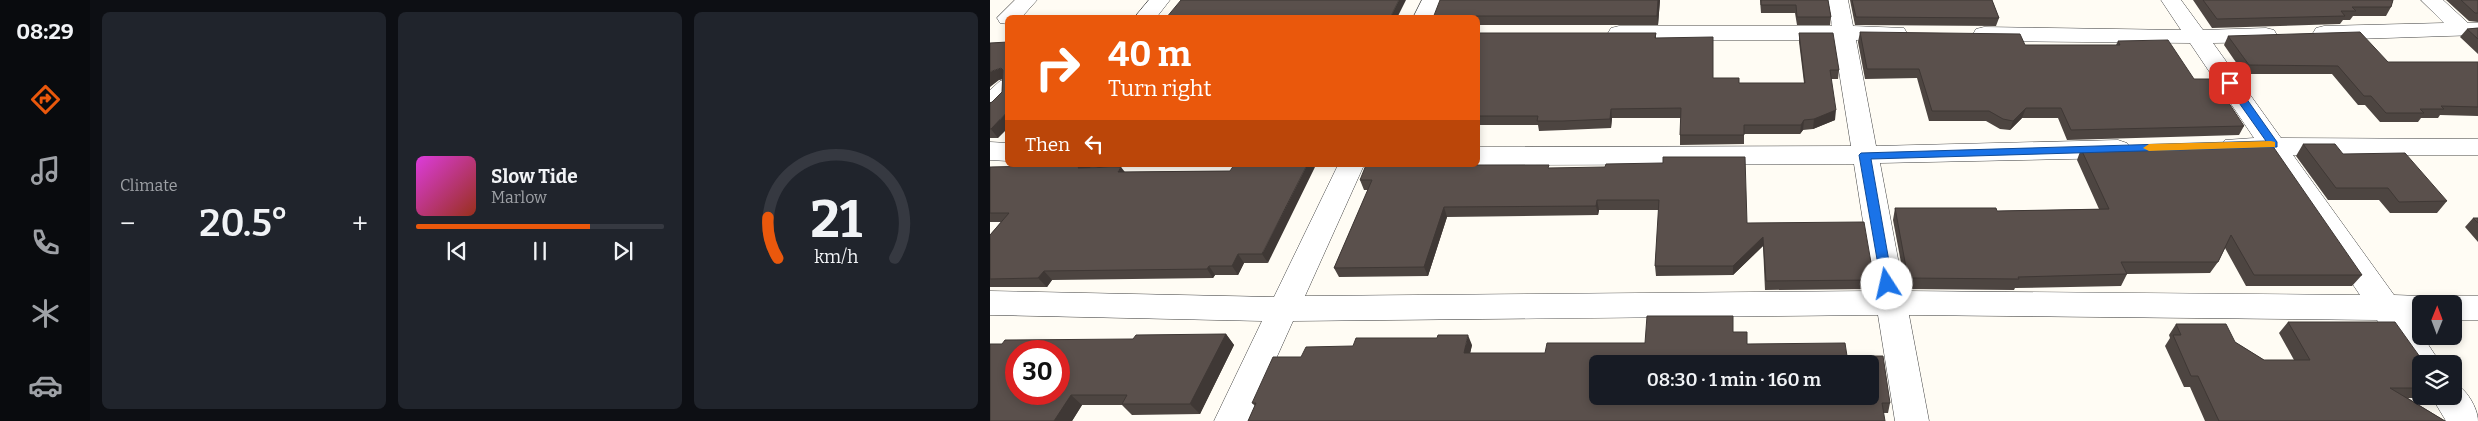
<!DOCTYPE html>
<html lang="en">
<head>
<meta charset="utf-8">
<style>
  :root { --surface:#171b24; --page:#20242c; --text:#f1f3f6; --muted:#9ea1a6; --line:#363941; --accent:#ea580c }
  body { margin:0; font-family:Bitter,serif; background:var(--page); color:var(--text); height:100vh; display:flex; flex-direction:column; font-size:19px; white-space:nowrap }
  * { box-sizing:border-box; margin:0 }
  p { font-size:16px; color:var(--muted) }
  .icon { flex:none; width:28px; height:28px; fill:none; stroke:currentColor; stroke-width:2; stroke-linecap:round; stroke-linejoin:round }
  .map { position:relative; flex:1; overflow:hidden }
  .details { display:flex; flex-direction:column; gap:12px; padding:12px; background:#0d0f14; width:900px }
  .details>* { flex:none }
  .guide { position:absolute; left:15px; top:15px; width:475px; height:152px; border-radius:8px; box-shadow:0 2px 8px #0003; background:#ea580c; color:#fff; overflow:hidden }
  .needle { width:32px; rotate:1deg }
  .fabs { position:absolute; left:1422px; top:295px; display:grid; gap:10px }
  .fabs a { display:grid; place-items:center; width:50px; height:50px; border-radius:8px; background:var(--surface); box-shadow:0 2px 8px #0003; font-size:25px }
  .speed { position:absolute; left:15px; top:340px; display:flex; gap:10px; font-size:25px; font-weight:700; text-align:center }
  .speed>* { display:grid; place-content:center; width:65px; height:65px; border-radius:50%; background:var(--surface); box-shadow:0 2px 8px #0003; line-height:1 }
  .speed .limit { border:8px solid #d22; background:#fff; color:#111 }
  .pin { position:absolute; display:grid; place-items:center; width:42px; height:42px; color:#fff; margin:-21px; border-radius:10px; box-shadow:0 2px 8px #0006 }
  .me { position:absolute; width:55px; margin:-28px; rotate:350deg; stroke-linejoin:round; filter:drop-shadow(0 0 4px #0008) }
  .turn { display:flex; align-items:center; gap:18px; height:105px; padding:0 20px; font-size:22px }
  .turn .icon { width:65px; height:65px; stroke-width:2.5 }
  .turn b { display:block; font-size:35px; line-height:42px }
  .then { display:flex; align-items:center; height:48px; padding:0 20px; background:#0003; gap:10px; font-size:19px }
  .big { font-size:38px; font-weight:600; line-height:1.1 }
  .details .tile { flex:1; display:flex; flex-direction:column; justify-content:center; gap:8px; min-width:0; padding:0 18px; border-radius:8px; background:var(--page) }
  .details .dial { align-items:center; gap:0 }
  .dial svg { height:130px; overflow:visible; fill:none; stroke:var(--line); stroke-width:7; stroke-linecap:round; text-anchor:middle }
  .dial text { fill:var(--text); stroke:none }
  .song { display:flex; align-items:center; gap:15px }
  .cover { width:60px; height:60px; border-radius:8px; background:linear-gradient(135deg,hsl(300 70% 55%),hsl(10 70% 35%)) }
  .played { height:5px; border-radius:2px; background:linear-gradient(90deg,var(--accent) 70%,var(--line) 70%) }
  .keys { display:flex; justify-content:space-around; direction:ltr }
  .heat { display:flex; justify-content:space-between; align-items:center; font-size:28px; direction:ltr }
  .details .tiles { flex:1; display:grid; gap:12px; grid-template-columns:repeat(3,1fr) }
  .trip { position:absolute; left:599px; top:355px; width:290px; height:50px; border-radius:8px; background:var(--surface); box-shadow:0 2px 8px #0003; font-weight:600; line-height:50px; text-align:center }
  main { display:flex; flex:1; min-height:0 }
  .menu { display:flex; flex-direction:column; width:90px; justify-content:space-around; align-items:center; background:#090b0e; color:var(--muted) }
  .menu .icon { width:35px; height:35px }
  .menu .selected { color:var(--accent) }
  .menu b { font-size:22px; color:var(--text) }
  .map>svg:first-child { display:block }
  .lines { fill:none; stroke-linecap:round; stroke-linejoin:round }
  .street-casing { stroke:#434343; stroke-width:1 }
  .street { fill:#fff; fill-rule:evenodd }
  .wall { fill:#4d4541 }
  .shaded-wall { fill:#3f3835 }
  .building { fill:#5a504c; stroke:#3f3835; fill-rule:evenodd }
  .route { fill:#1a73e8; stroke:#114b97 }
  .slow { fill:#f59e0b }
</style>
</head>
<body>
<main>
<nav class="menu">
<b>08:29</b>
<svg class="icon selected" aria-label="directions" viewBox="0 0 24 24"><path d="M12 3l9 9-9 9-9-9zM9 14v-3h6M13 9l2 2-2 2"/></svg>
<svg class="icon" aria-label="music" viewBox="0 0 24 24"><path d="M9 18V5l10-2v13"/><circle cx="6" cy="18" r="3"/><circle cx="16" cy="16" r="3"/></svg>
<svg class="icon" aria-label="phone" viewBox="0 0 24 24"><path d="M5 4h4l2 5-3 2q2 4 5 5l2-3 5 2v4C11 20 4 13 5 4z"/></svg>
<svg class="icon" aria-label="climate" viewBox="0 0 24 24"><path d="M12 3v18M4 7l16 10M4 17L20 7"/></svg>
<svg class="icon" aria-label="car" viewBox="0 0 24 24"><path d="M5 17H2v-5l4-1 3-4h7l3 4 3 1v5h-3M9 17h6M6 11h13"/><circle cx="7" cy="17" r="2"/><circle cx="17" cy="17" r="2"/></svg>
</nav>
<section class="details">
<div class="tiles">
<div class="tile"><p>Climate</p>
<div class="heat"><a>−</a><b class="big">20.5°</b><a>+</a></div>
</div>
<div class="tile">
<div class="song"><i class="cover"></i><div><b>Slow Tide</b><p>Marlow</p></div></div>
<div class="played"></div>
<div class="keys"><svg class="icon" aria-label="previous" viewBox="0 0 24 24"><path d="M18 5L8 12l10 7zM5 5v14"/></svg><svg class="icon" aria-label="pause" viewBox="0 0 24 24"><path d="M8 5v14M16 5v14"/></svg><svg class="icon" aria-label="next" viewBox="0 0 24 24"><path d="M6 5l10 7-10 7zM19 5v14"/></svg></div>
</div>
<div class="tile dial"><svg viewBox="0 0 100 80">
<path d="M14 69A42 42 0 1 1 86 69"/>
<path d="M14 69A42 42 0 0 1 8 44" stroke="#ea580c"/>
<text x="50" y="56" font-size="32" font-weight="700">21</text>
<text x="50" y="72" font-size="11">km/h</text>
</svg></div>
</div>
</section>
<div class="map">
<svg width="1488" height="421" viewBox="0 0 1488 421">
  <rect width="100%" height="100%" fill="#fffcf4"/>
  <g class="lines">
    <defs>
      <path id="street" d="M25,0H47L31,18H18V24L10,23L7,18Z
        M159,0H180L166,18H144Z
        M432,0H452L444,18H423Z
        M838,0H858L863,26L914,28L917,33L914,38L866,40L886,146L1128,140L1137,143L1141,149L1137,155L1128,158L890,163L914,291L1370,295L1275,155L1244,154L1235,152L1231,146L1235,140L1264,138L1200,43L994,41L986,39L983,34L986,29L994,27L1191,30L1171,0H1191L1213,30L1276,28L1284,30L1287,35L1284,40L1276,42L1223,43L1291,138L1488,139V155H1303L1404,295L1431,296L1442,299L1444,304H1431V320H1422L1451,364H1431V376L1424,374L1387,320L919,315L939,421H905L888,315L303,321L258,421H224L272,321L0,315V291L284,297L348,165H374L315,296L884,291L864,164L488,165V147L861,146L844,40H629L621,38L618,33L621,28L629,26H842Z
        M1431,0H1453L1478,23H1488V35L1334,40L1326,38L1323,33L1326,28L1334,26L1454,23Z
        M18,79V100L9,109L0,112V90L10,81Z
        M0,142L18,143V161L0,160Z
        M1464,296H1488V320H1464V304H1451L1453,299Z
        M1464,383C1476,388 1488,408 1488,421H1456L1441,396H1464Z"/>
    </defs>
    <use href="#street" class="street-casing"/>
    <use href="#street" class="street"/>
  </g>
  <path class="wall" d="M670,0L668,25H488V29V18H443Z
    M770,0H838L841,17L840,25H807L805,13H771Z
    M860,0H1002L1009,18L1006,26L865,25Z
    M1203,0H1403L1401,7L1396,16H1363L1360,20H1353L1350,24L1222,28Z
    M1456,0H1488V22L1479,21Z
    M1488,28V54L1470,37L1477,29Z
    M870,32L1035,45H1126L1128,41L1204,79L1254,126L1249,135L1077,140L1068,118H1032L1020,130L1010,129L996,121H939L927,78L875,79L868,42Z
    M488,33H666V38L723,78L749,83H814L809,42V33L849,70L848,79H841L845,120L823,129L813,130L810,134H754V144L690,145V135L691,118H622L621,128L575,130L549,131L548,125H488Z
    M1238,36L1398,62H1488V116L1450,115L1448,118H1431L1428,122H1390L1375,105H1368L1342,74H1254L1234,45Z
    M18,42L8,138H0V102H2L12,92L13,79L9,80Z
    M1313,144L1353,154L1457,201L1447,213H1400L1389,200H1338L1306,156Z
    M1091,149L1372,275L1362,286H1256L1235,248L1228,262L1220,273L1137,274L1131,286L1025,288L1024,290L916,289L903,220L905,208L1007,211L1109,209L1087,160Z
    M98,165L99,167L134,172L240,171L278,263H254L248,275H225L223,278L62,280L57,287H0V235L11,222H0V167Z
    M559,168L757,223L884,280L882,289L775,290L773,246L743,275L666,276L665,266L669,210H609L608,215L457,217L438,276L349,277L344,268L378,190H374L370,180Z
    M1483,218H1488V242L1475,227Z
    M1298,322L1431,364V396H1443L1440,398H1418L1455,421H1215L1200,387H1194L1175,346L1180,338L1179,335L1186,324L1245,342L1274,360H1304L1289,333Z
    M743,332L757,344L857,356L900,403L898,413L265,406L262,403L311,357L482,345L480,353H555L655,343Z
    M236,334L244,345L210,414L142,415L132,405H92L82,421H0L143,339Z"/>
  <path class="shaded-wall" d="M409,0H416L407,18H400Z
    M668,0H670L668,25L667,16Z
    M11,68L18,77L9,80L0,87V72L2,71Z
    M1036,108L1032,118L1020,130L1023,121Z
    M621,109L622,118L621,128L620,119Z
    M846,110L845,120L823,129L824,119Z
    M18,111V128L8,138L1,129Z
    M814,120L813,130L810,134L811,125Z
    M90,165H98L101,169L88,168Z
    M317,165H326L278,263L272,254Z
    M131,167L138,176L128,172Z
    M607,200L609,210L608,215L606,206Z
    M454,207L457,217L438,276L434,267Z
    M773,237V246L743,275V266Z
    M248,254L254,263L248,275L242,266Z
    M219,266L225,275L223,278L217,269Z
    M54,271L62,280L57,287L48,278Z
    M236,334L244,345L210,414L200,404Z
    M478,335L482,345L478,363L474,353Z
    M81,395L92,405L82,421H64Z"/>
  <path class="building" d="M191,0H409L400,18H176Z
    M450,0H668L667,16H486L485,18H443Z
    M771,0H838L841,17H807L806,5H771Z
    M862,0H1002L1009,18L866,17Z
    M1213,0H1403L1401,7H1362L1366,11H1351L1355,16L1227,19Z
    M1471,0H1488V13H1485Z
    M1488,28V39L1477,29Z
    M870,32L1030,34L1035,45H1130L1128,41L1178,40L1204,79H1223L1254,126L1081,130L1071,108H1036L1023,121L1013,119L999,111H942L929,69H877Z
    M1370,32L1398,62H1488V107L1451,106L1454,109H1430L1434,113H1396L1381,96H1374L1348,66L1259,65L1238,36Z
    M488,33H666L665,38L723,37V78H749V83H815L809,33H843L849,70H840L846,110L824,119L814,120L811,125H754V135H690L691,108L621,109L620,119L573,121H547L548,116H488Z
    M18,42V111L1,129H0V103L2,102L12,92L13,70L11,68L2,71L0,72V43Z
    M1313,144H1345L1353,154L1415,153L1457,201L1409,202L1398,188H1346Z
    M1282,145L1372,275H1264L1241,235L1228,262H1131L1137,274L1028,277L1029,279L918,278L905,208H1006L1007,211L1119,209L1091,149Z
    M673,157H755L757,223L874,222L884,280L776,281L773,237L743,266H665L669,200H607L606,206L454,207L434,267L344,268L382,180H370L376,165H559L558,168L615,167L616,164L673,163Z
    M50,165H90L88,168L131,167L128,172L240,171L244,165H317L272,254H248L242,266H219L217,269L54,271L48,278L0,279V235L19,213H0V167L50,166Z
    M1483,218H1488V223Z
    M657,316H743V332H757V344L855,343L857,356H893L900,403H892L895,421H258L266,403H262L283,357H311L316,347L363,346L366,338H447L448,335H478L474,353H555L557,343H655ZM608,364H880V396H608Z
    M1298,322H1405L1435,364H1431V388H1400L1455,421H1229L1208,376H1201L1183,335H1191L1186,324H1236L1245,342L1274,360H1320Z
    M236,334L200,404H132L137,395H81L64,421H0V344H12L15,340L143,339L146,335ZM26,351H69V394H26Z"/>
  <path class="route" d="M1237,81H1244L1287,142V147L881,159L903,284L897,289L892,288L869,155L871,153L1276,141L1235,83Z"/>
  <path class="slow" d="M1281,141L1285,142V147L1159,151L1153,148L1159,144Z"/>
</svg>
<div class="fabs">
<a><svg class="needle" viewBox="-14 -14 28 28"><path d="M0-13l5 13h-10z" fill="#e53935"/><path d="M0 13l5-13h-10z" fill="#9ea1a6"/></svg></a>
<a><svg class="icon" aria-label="layers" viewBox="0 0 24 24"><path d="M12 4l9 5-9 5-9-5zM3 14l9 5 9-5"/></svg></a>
</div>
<div class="speed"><div class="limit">30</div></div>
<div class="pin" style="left:1240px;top:83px;background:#d93025"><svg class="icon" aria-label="arrive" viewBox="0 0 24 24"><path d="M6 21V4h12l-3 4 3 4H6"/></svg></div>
<svg class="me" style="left:897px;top:284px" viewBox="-20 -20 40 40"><circle r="19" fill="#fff"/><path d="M0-13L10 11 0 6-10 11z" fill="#1a73e8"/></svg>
<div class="trip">08:30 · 1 min · 160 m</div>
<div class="guide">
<div class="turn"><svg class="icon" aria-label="right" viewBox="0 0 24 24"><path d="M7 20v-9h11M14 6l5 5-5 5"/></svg><div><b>40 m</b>Turn right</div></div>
<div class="then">Then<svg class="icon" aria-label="left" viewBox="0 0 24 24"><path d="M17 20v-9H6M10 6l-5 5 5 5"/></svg></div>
</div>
</div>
</main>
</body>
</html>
